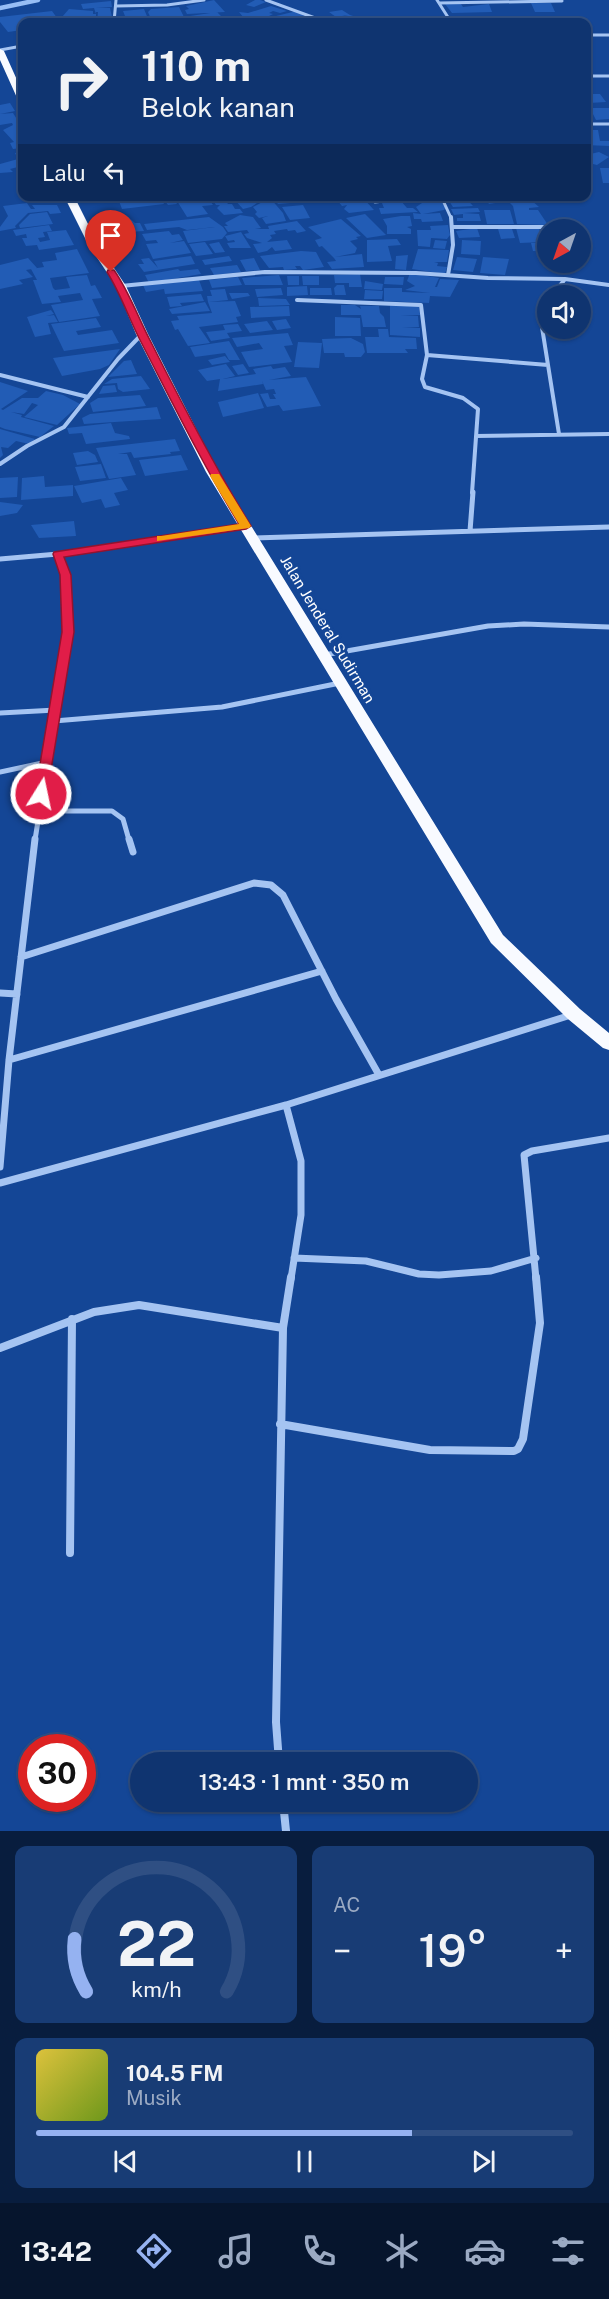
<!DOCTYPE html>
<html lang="id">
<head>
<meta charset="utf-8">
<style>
  :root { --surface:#0f3470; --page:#183c75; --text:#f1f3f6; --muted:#9baac3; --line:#2f4f83; --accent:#95b2f1 }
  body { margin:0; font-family:"Public Sans",sans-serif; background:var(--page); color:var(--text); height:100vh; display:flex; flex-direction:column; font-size:22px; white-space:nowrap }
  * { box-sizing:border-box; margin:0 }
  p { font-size:20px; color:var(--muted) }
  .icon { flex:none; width:33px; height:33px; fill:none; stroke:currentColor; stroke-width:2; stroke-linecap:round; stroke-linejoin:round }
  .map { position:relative; height:1831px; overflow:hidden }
  .panel { display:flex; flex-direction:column; gap:15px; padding:15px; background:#081d3e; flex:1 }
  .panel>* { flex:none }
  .guide { position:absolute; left:18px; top:18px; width:573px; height:183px; border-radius:12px; box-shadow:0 2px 4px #0004,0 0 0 2px var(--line); background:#0f3470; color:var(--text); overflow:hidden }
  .needle { width:39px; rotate:220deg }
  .controls { position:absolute; left:537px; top:219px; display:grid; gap:12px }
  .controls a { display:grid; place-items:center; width:54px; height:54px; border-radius:50%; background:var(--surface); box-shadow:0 2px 4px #0004,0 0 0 2px var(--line); font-size:30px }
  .speed { position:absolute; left:18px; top:1734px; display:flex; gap:12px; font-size:30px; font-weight:700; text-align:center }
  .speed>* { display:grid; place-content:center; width:78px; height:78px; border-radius:50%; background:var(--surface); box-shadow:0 2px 4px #0004,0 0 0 2px var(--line); line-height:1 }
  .speed .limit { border:9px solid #d22; background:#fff; color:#111 }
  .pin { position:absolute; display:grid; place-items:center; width:51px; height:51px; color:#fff; margin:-62px -26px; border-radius:50% 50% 50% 0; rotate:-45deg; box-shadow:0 0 6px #0007 }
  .pin .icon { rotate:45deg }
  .me { position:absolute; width:66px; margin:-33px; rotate:10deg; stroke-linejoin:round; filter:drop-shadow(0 0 4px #0008) }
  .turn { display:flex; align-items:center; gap:21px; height:126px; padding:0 24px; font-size:27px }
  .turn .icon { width:78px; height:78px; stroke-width:2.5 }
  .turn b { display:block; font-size:42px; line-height:51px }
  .then { display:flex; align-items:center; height:57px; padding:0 24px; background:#0003; gap:12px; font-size:22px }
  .big { font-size:45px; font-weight:600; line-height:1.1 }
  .panel .widget { flex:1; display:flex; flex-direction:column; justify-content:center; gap:9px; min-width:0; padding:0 21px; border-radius:12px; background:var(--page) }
  .panel .dial { align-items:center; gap:0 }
  .dial svg { height:156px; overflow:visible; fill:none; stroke:var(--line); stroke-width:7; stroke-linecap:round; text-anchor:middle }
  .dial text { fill:var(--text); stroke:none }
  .song { display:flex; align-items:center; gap:18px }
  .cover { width:72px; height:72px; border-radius:9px; background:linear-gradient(135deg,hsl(50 70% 55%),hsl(80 70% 35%)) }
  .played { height:6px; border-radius:3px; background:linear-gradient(90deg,var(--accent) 70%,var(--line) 70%) }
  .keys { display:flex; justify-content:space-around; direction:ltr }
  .heat { display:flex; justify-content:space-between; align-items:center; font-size:33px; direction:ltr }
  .panel .tiles { flex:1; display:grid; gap:15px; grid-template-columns:1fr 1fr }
  .widget:last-child { grid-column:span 2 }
  .trip { position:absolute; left:130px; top:1752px; width:348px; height:60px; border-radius:30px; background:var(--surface); box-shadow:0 2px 4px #0004,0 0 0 2px var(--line); font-weight:600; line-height:60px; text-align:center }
  .dock { display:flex; height:96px; justify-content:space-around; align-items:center; background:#06152d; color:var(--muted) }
  .dock .icon { width:42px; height:42px }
  .dock .on { color:var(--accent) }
  .dock b { font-size:27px; color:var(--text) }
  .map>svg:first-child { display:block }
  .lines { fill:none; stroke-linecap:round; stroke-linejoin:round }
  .stream { stroke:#97bef5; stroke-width:4.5 }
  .building { fill:#225cb5 }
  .minor-far4 { stroke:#a5c4f2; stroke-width:3 }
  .minor-far3 { stroke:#a5c4f2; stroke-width:4 }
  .minor-far2 { stroke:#a5c4f2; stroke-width:5 }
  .minor-far1 { stroke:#a5c4f2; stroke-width:7 }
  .minor { stroke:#a5c4f2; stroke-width:8 }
  .trunk { fill:#f8faff; fill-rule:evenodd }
  .route { fill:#e11d48; stroke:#92132f; stroke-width:1.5 }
  .slow { fill:#f59e0b }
  .labels { text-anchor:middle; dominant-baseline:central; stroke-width:6; stroke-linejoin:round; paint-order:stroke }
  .street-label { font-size:15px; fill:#fff; stroke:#144696 }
</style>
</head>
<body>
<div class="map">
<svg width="609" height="1831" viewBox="0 0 609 1831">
  <rect width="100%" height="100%" fill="#144696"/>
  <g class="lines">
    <path class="stream" d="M0,8L38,0"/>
  </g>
  <path class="building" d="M214,0L225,12L187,14L185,10L189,9L186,6Z
    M255,0H260L266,2L254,7L246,5Z
    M111,1L112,7L96,8H110L112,17L111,22H97L98,12H96V17L82,18L80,22H65L62,17L69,9L93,11V14H96L94,8L83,9L81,4Z
    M531,3H551L555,12H535Z
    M445,4H461L463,7L489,4L492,12L452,13Z
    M271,6L287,11L280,13L273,11L269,13L273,14L269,16L273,18L255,21L256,22H235L232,19L244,18L239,12L248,13Z
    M179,7L184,17L151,19L148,12L151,9Z
    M144,9L149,21L188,17L191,22L127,21L123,11Z
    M342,10L350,15L372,22H349L336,18L348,15L336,17L329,12Z
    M52,11L60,22H22V30L8,32L0,22V17Z
    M297,11L304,16L283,20L276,16Z
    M217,12L227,22H204V20H196L190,16Z
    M309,17L317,22H286V21Z
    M433,18L441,22L428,21L402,22L400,20Z
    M592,94H600L606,102L589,103L587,101L590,100L588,97Z
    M10,103L15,111L0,114V105Z
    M590,108H609V119L596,120Z
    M13,113L18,121H22V148L13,149L10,143L14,142L3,130L13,125L12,123L0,125V114Z
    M586,130H598L600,141H609V146L586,145Z
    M22,152V166L10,169L13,172L0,173V164L18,159L15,153Z
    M599,152L609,157L597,165L593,164L586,167V155Z
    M600,168H609V183H603Z
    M117,196H160L164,204L122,209Z
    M161,196H172L177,204L168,205Z
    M174,196H207L213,205L202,206L208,214L187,217Z
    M210,196H222L228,204H232L235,209H240L243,213L224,215L217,208L220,205H216Z
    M245,196H260L263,199L251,207L243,209L233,198Z
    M272,196H285L290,203L278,204Z
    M438,196L447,206L444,210L423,214L440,213L443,221L422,222L421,219H414L413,213L421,214L416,207L422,203L418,199Z
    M459,196H464L473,206L453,207L449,201Z
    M483,196H504L508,201L489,204Z
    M509,196H528L524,198L531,200L539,207L529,208V210H538L548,225L517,224L513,206L508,201L512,200Z
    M358,197H362L374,210L349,213L344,209L347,205L342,206L337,200Z
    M270,198L283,213L286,221L266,224L262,218L268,216L259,218L255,214L257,212L253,207Z
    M401,201L407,208H413L418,212L381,214L379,208H384L382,203Z
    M27,203L31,209H35L32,205H57L61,213L50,214L48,211L28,213L15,226L16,228L0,231V227L8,216L3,206Z
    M303,205L310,218L290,220L282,207Z
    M478,208L480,212L462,213L479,214L481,221H457V218H463V214L454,215L451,209Z
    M484,210H510L514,224H487Z
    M47,212L53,224L20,228L19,225L30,214Z
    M365,214L386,235L367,238L346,218Z
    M126,215L135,223H140L144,231L129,232L123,221L118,222L115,216Z
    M240,215L253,217L261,228L255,229H269L268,226L297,221L306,231L297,233L295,230L288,231L287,229L274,231L276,234L270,235L272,238L267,242L287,240L292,249L275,251L272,247L267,251L258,253L253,244L262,243L247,238L244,234L249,233L247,230L228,232L224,226H228L225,223Z
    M401,216H410L412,226L407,227L411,229V234H387V226L383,219Z
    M209,217L223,227L227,233L222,239L188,243L183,231L215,227L187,230L179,227L147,230L144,224Z
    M341,219L361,236L356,237L358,239L350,241L357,248L355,253L335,257L362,254L364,267L332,269L327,262L336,261L334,258L322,246L319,247L315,240L322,238L308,227Z
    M49,225L52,231L43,232L45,237L38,238L40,242L50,240L47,232L66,230L74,245L39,250L37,245L26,246L22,238H27L26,234L16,236L13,230Z
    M448,225L450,235L447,239L431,238L430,247L418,246L417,230H431L430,226Z
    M477,228L480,237L459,238L456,231Z
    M516,228H539L543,242L520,243Z
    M498,229H512L515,238L501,239Z
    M169,231L172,235L179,234L183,240L170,243L184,241L191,253L153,259L146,244L158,243L156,240L146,241L142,234Z
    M241,232L251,248H230L227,243L235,242L234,240L228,241L225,236Z
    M397,239L401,245L388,246L392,261L367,262V240Z
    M435,240L447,241L445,249L433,248Z
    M462,240L481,241L480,255L461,254Z
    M205,242L213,254L196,256L189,244Z
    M219,242L225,252L215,253L209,244Z
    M531,243H548V255H545L544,251H533Z
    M77,249L89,273L50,278L53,288L55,290L70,288L66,277L87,275L91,286L95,285L102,298L92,299L100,316L59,322L51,305L83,300L80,293L58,296L61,302L42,304L33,280H37L31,269L44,267L42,262L57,260L55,253Z
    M418,249L449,250L447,262H434L438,263L437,266L447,267L445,274L412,269Z
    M301,251L316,252L324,267L303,270L300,266H295L297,269L284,270L283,267L269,268L260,256Z
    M408,255L406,270L395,269L396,256Z
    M191,256L195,264L144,272L138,264H144L141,259L149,258L158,268L154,261Z
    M229,256L232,261L205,265L202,260Z
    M457,257L477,259L473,272L453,270Z
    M483,257L509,259L505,275L480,273Z
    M28,258L37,268L26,270L33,277L19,280L23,284L0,289V265Z
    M254,258L260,270L246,271L240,260Z
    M237,265L241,272L214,275L210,268Z
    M178,269L180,271L198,269L201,274L149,283L145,275Z
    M410,273L439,278L435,287H437L440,279L459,280L450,297L430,296L429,303L384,301V288H402V292L430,293L405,290L415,286L407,281Z
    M360,274L362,287H349V283H335L334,275Z
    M279,275L283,285H245L242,278Z
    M287,276H299V285H288Z
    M302,276H319V285H303Z
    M238,277L242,285L212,288L209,280Z
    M385,277H404L403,285L384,284Z
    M199,280L203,291L165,294L164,289L146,292L143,285Z
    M365,281L383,284L382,290L364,289Z
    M337,285H344L346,295H335L334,288Z
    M307,286L308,295L287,296V287Z
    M281,288L283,295L257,297L255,289Z
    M310,288H331L332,295H310Z
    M225,289L228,300L208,302L207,296H212L210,290Z
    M365,290L383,291L382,299H364Z
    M229,293H248L250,296L232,299Z
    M201,294L204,301L180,303L182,306L170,307L167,297Z
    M258,298L286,299L290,305L259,306Z
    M235,301L241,316L236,317L238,322L199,327L210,343L188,346L178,329L175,330L171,321L179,320L177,316L212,313L208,302Z
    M205,302L210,311L172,314L169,309Z
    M341,305H355L361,309L360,306H379L380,313L384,317L386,327H363L361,315H341Z
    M390,305H419L420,315L400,316H418L419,327H402L420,328V337L390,335Z
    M289,306L290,316L251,318L250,307Z
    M51,310L54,314L46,316L54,315L58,322L48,323L51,334L35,337L27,317Z
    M335,317L360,318L361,336H335Z
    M96,318L101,327L76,331L78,335L112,330L119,343L64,351L51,324Z
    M286,319L291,328L277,330L272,321Z
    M267,321L273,330L250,333L244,324Z
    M238,324L242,331L227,333L230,338L211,341L206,332L225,330L223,325Z
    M378,329H388L389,337L416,338L417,349H405L408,353H367L365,337H379Z
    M288,333L293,345L284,346L292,362L249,367L241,352L263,349L259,343L237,347L232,338Z
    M351,338L363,344L365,352L361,357H345L344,353H324L322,339Z
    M229,341L240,360H229L225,353L195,357L190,347Z
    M298,342L322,343L319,368L294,367Z
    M120,349L109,365L100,369L62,376L53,358Z
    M225,356L230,362L212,365L208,360Z
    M131,360L137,374L108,377L124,361Z
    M226,364L235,376L223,379L256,374L253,369L271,366L273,369L285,367L291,376L269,380L306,377L321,406L283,411L279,405L267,407L260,394L268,393L270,399H276L273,394H276L274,389L266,390L262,381L263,384L218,391L220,379L207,381L198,370Z
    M243,364L249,373L238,375L232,366Z
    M141,376L150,389L123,392L118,389L117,383L104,384L112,379Z
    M0,382L28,391L1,409L3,410L22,398H38L46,391L63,395L80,404L57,425L24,417L38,405L32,403L24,414L11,412L22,415L21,417L54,426L40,437L5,429L0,427Z
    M115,385L117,392L99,394L103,386Z
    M258,393L264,408L223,417L218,402Z
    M140,395L146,406L93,412L90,403L98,398Z
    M157,407L161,419L84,424L82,418L90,414Z
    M111,423L115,433L129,436L130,439L86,444L82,433L69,434L67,428Z
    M0,429L35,439L29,444L16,441L8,448L1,447L3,455L0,458Z
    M175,439L180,451L170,452L171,454L134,458L131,452L118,454H127L136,475L109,479L96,448Z
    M88,451L95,455L98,462L77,465L73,453Z
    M181,455L188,470L145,476L139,460Z
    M101,464L106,478L80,481L75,467Z
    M44,476L45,487L73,485V496L21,500L22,478Z
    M18,477L17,497L0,498V478Z
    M121,478L128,490L114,493L120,505L105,508L101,499L82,503L74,486Z
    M0,502L23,505L17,513L0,516Z
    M74,521L76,536L39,538L31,525Z"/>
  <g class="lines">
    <path class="minor-far4" d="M266,0L326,22
      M437,0L451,22
      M439,3L562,1
      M116,6L167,5L204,0
      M114,22L116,0
      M586,35H609
      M0,50L22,46
      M586,76H609
      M586,124H609
      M441,196L451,218
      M375,202L429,196"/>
    <path class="minor-far3" d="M452,227H548
      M448,275L453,245L451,217
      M121,286L265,272L416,273L488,278L565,279L609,285
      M552,296L565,279
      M297,300L421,305L427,355L422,379L425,387L463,398L478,409L472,493
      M548,302L542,312L541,321L559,434
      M427,355L548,365
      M0,375L88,397
      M476,436L609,434
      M0,464L27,446L64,427L118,359L142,334"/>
    <path class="minor-far2" d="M470,531L473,492
      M253,538L609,527
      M0,559L58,554L245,526
      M324,655L488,626L524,624L609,627
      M0,713L56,710
      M54,721L222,707L340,683
      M0,772L47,762
      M38,811H112L123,819L129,840
      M35,840L68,632L65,575L58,554"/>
    <path class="minor-far1" d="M129,839L133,852
      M21,957L254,883L271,885L283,895L336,999L379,1075
      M0,993L17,994
      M9,1060L322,971
      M286,1105L301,1161V1215L291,1279
      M0,1167L9,1060L35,839
      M0,1183L286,1105L571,1015
      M294,1258L366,1261L419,1274L439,1275L491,1271L536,1258
      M536,1279L524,1155L532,1151L609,1138"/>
    <path class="minor" d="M0,1348L94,1312L139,1305L283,1328
      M280,1424L430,1450L514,1451L518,1449L523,1439L540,1323L536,1277
      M70,1553L72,1319
      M279,1762L276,1722L283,1328L291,1277
      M283,1802L286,1831"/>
    <path class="trunk" d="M0,49L4,51L22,91V103L18,100L0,60Z
      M64,196H74L98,244L126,286L148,334L218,472L503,935L580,1009L609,1033V1050L603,1048L568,1019L491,943L206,472L136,334L116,286L88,244Z"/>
  </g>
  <path class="route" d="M108,270H114C130,293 139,320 152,344C183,406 215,467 251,526L246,529L64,557L71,575L74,632L47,794L41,799L35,794L62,632L60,575L53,554L54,552L239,524C203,465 173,404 141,342C129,319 121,294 107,272Z"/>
  <path class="slow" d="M211,474H219L251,526L249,528L157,541V536H161L239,524L210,476Z"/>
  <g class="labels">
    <g class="street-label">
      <text transform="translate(328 629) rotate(59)">Jalan Jenderal Sudirman</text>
    </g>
  </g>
</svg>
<div class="controls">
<a><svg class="needle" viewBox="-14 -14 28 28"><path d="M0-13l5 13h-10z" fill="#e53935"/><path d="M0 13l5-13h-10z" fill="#9baac3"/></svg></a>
<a><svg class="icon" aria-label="sound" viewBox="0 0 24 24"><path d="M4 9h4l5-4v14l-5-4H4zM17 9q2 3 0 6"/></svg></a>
</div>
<div class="speed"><div class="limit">30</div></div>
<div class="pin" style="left:111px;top:272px;background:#d93025"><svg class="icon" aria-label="arrive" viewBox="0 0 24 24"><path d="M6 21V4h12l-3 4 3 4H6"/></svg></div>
<svg class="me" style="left:41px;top:794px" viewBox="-20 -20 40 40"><circle r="17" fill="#e11d48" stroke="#fff" stroke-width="3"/><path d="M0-11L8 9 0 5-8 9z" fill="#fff"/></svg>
<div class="trip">13:43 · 1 mnt · 350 m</div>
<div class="guide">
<div class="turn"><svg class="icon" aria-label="right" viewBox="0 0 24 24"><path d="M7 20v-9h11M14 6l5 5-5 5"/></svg><div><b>110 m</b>Belok kanan</div></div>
<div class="then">Lalu<svg class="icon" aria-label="left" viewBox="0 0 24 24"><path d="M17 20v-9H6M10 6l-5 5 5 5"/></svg></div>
</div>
</div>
<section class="panel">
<div class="tiles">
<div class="widget dial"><svg viewBox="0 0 100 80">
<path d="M14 69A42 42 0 1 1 86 69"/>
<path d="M14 69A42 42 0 0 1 8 42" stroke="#95b2f1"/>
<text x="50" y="56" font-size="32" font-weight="700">22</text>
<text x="50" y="72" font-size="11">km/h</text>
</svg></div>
<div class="widget"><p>AC</p>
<div class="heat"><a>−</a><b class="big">19°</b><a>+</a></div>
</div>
<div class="widget">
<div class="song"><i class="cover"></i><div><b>104.5 FM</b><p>Musik</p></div></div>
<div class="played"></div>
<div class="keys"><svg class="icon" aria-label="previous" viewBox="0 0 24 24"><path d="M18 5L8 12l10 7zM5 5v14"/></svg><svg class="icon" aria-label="pause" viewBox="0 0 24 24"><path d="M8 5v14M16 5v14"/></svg><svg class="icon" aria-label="next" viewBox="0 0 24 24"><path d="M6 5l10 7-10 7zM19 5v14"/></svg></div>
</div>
</div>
</section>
<nav class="dock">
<b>13:42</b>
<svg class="icon on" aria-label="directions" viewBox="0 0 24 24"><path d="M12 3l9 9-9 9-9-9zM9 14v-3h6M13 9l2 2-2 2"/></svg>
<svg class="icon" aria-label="music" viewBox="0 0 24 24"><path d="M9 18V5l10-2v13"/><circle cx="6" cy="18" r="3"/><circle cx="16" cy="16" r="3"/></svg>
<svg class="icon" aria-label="phone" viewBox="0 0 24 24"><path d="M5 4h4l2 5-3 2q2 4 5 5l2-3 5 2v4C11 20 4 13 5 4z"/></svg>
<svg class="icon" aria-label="climate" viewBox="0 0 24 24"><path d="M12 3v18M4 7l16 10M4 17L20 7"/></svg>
<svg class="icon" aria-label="car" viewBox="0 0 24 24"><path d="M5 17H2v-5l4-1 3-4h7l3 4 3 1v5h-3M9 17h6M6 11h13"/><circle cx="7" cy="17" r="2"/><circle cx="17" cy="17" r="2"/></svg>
<svg class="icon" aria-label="filters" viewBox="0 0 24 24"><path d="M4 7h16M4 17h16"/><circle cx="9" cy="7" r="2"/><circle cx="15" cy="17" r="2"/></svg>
</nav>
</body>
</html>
